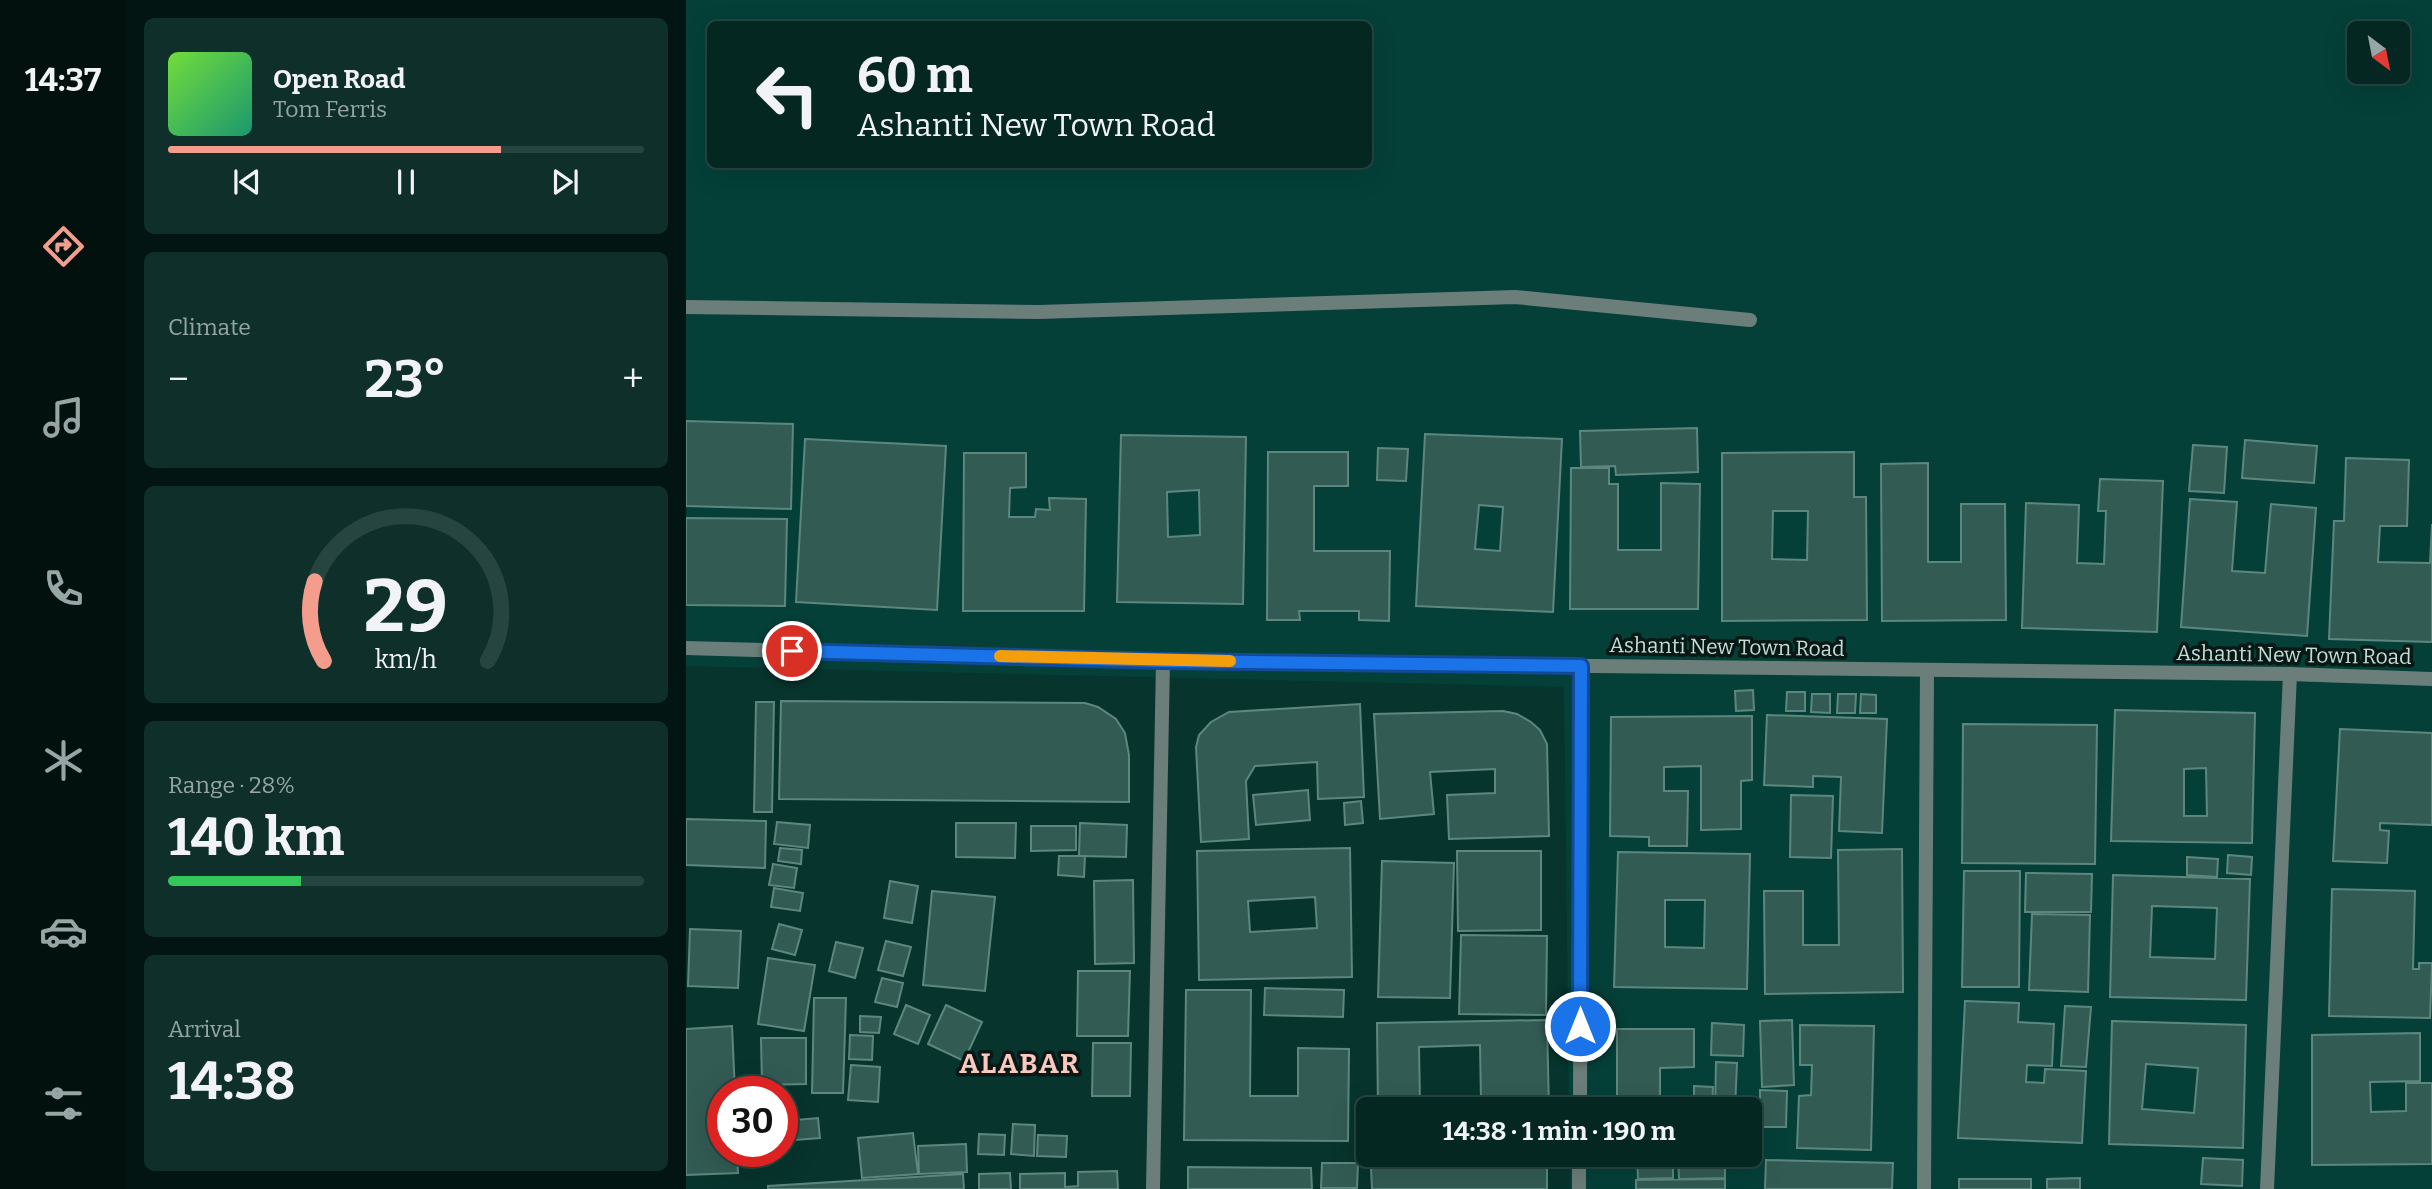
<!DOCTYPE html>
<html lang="en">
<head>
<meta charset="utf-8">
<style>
  :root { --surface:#052722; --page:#0e2f2a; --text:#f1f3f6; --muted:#97a5a5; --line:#264440; --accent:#f59d8d }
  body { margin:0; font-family:Bitter,serif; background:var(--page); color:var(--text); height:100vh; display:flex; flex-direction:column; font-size:26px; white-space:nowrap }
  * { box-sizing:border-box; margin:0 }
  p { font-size:23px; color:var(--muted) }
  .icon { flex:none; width:38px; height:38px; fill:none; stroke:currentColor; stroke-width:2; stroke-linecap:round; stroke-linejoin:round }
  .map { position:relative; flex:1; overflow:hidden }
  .drawer { display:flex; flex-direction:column; gap:18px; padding:18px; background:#031513; width:560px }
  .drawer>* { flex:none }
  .hud { position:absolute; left:21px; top:21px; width:665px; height:147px; border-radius:10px; box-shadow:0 7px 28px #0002,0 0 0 2px var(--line); background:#052722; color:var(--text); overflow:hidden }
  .needle { width:46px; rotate:148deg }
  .buttons { position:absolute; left:1661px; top:21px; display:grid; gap:14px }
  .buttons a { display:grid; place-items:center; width:63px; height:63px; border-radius:10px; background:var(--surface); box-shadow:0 7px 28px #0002,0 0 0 2px var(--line); font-size:35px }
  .speed { position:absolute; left:21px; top:1076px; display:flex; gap:14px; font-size:35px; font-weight:700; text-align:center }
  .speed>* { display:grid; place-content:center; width:91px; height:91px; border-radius:50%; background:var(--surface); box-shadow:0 7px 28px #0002,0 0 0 2px var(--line); line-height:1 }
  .speed .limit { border:10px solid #d22; background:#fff; color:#111 }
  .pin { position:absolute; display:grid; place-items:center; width:60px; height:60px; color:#fff; margin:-30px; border:4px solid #fff; border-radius:50%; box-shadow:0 2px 7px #0007 }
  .me { position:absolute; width:77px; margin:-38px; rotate:0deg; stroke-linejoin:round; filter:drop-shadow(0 0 5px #0008) }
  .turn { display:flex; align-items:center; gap:24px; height:147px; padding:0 35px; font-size:32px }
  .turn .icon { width:91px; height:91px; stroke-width:2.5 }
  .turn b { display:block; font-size:49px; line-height:60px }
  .big { font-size:52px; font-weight:700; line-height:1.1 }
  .drawer .tile { flex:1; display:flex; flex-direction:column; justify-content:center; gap:10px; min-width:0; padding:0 24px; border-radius:10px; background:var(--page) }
  .drawer .dial { align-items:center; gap:0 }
  .dial svg { height:182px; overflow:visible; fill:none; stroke:var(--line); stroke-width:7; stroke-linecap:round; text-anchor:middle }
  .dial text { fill:var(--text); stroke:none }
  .song { display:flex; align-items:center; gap:21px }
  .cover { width:84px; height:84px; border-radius:10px; background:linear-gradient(135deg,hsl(100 70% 55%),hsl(160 70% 35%)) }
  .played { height:7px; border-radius:4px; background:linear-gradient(90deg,var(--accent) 70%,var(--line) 70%) }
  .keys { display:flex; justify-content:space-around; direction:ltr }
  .heat { display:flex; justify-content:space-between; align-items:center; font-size:38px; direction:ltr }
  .charge { height:10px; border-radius:5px; background:linear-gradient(90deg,#34c759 28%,var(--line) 0) }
  .trip { position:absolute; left:670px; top:1097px; width:406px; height:70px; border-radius:10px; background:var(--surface); box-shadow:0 7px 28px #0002,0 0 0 2px var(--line); font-weight:700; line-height:70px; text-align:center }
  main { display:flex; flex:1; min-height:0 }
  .dock { display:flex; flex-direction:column; width:126px; justify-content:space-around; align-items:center; background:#02100e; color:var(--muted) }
  .dock .icon { width:49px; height:49px }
  .dock .on { color:var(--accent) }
  .dock b { font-size:32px; color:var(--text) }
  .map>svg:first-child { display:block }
  .built { fill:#044038; fill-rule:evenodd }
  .building { fill:#325b53; stroke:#5d877e; stroke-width:2; fill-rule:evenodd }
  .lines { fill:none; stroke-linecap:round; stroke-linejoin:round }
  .service { stroke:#6c7e7a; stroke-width:14 }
  .minor { stroke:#6c7e7a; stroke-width:14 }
  .tertiary { stroke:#6c7e7a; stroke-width:14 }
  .route-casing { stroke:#114b97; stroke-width:18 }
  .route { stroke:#1a73e8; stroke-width:12 }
  .slow { stroke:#f59e0b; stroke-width:12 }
  .labels { text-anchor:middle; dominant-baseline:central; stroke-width:7; stroke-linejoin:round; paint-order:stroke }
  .street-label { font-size:21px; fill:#c5dbd6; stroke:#071815 }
  .district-label { font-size:28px; font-weight:bold; letter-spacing:2px; fill:#fbc8be; stroke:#071815 }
</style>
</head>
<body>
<main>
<nav class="dock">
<b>14:37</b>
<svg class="icon on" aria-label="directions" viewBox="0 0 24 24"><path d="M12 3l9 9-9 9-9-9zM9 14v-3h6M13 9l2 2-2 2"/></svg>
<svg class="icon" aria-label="music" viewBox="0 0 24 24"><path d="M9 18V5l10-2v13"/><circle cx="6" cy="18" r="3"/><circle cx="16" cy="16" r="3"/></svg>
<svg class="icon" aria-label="phone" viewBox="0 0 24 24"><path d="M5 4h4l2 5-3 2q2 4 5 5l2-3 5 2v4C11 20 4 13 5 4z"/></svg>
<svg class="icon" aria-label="climate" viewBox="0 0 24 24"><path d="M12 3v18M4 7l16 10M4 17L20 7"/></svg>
<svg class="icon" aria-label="car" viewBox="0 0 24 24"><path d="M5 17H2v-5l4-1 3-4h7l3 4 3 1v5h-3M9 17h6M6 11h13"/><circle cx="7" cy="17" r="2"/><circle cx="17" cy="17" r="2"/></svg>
<svg class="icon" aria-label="filters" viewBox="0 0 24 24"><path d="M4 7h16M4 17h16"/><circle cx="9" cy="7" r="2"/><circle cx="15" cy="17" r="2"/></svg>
</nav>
<section class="drawer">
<div class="tile">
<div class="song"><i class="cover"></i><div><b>Open Road</b><p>Tom Ferris</p></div></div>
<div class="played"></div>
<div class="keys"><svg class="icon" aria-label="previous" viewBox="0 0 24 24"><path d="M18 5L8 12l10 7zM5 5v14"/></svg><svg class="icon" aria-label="pause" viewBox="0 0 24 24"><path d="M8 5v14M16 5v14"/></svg><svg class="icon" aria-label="next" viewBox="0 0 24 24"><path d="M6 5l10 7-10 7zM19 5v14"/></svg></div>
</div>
<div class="tile"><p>Climate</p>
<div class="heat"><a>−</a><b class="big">23°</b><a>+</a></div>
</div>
<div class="tile dial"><svg viewBox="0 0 100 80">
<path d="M14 69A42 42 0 1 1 86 69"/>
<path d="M14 69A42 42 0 0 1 10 34" stroke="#f59d8d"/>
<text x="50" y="56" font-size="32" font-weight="700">29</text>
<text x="50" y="72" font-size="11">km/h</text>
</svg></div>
<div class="tile"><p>Range · 28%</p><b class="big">140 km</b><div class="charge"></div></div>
<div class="tile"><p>Arrival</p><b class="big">14:38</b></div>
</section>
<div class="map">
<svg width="1746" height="1189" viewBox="0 0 1746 1189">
  <rect width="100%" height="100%" fill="#07342d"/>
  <path class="built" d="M0,0H1746V1189H884L883,1155H1064V1110L883,1109L878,687L0,666ZM24,24H682V164H24ZM1673,33H1712V72H1673Z"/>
  <path class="building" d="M0,421L107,424L105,509L0,506Z
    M1011,428L1012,472L930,475L929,466L895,467L894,431Z
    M739,434L876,439L867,612L730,606ZM793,505L817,507L814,551L789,549Z
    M435,435L560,437L557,604L431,602ZM513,490L514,535L482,537L481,492Z
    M119,439L260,446L251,610L110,602Z
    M1559,440L1631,446L1628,483L1556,478Z
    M1507,445L1541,447L1538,493L1503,491Z
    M692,448L722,449L720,481L691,480Z
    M582,452H662V486H628V551H704L703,621L673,620V611H613L614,620H581Z
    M1168,452V497H1180L1181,620L1036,621V453ZM1087,511H1122L1121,560L1086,559Z
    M278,453H340V487L324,488L323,517H349L350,509L364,510L363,498L400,499L398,611H277Z
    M1660,458L1723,460L1721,526H1694L1692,562L1744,563L1746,524V642L1643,639L1648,521H1658Z
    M1242,463V562H1275V504H1319L1320,620L1196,621L1195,464Z
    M885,468H923V484H932V550H975V483L1014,484L1012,609H884Z
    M1414,479L1477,481L1471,632L1336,628L1340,503L1393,505L1391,563L1418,564L1420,511H1412Z
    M1504,499L1551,502L1546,571L1579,573L1585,504L1630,508L1621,636L1495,627Z
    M0,518L101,519L99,606L0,605Z
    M1067,690L1068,710L1050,711L1049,691Z
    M1101,692H1119V711H1100Z
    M1126,694H1144V713L1125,712Z
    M1152,694H1170L1169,713H1151Z
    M1175,694L1190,695V713H1174Z
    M95,701L399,703L412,707L430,719L439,733L443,755V802L93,799Z
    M70,702H88L86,812H68Z
    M674,704L678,797L632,799L631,762L569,766L560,781L563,839L515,842L510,747L513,735L525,722L543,712Z
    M1429,710L1569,713L1566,843L1425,841ZM1520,768L1521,816H1498V769Z
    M817,711L831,714L845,722L854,730L861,744L863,836L763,839L761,795L809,793V769L744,772L748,814L694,819L688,714Z
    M1081,715L1201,719L1196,833L1153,831L1155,777L1127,776V787L1078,785Z
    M1066,716V780L1055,781V829L1015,830V766L978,767V791H1002L1001,846H963V837L924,836L925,717Z
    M1277,724L1411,725L1409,864L1276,863Z
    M1654,729L1746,733V825L1694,823V830L1703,831L1701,863L1647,861Z
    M622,790L624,820L570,825L567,795Z
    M1105,795L1147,796L1145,858L1104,857Z
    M675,801L677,823L659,825L658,803Z
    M0,819L80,821L79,868L0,865Z
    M91,822L124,825L122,848L88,844Z
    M270,823H330L329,858L270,857Z
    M394,823L441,825L440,857L393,856Z
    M345,826H390V850L345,851Z
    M94,848L116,850L115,864L92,861Z
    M664,848L666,977L513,980L511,851ZM629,897L631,928L564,932L562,901Z
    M1216,849L1217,992L1079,994L1078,891H1117V945H1153L1152,850Z
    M771,851H855V930L772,931Z
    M932,852L1064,854L1061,989L928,987ZM979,900H1019L1018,948L979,947Z
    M1542,855L1566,857L1565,875L1541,873Z
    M373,856H399L398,877L372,875Z
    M1501,857L1532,859L1531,877L1501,875Z
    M696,861L768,863L764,998L692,997Z
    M87,864L111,868L108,888L83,885Z
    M1278,871H1334L1333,987H1276Z
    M1340,873L1406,874L1405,912H1339Z
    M1427,875L1564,879L1560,1000L1424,997ZM1466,906L1531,908L1529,959L1464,957Z
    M447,880L448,963L409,964L408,881Z
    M204,881L232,886L226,923L198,918Z
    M88,888L117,893L114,911L85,907Z
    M1646,889L1729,891L1727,969H1733V963H1746L1744,1018L1643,1016Z
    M246,891L309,897L299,991L237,985Z
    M1346,914L1404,915L1402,992L1343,990Z
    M93,924L116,930L109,955L86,949Z
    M4,929L55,931L52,988L2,986Z
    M775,935L861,936L860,1015L773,1014Z
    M200,941L225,947L217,976L192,970Z
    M150,942L177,948L169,978L143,971Z
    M82,958L129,965L118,1031L72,1024Z
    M392,971H444L442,1036H391Z
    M196,978L217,983L211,1007L189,1002Z
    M579,988L658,990L657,1017L578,1015Z
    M500,990H565L564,1096H612V1048L663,1049L662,1141L498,1140Z
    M128,998H160L157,1093H126Z
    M1279,1001L1333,1003L1332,1022L1368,1024L1366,1066L1341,1065L1340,1082L1358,1083L1359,1069L1400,1071L1396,1143L1272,1138Z
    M220,1005L244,1015L232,1044L208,1034Z
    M260,1005L296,1022L278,1061L242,1044Z
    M1379,1006L1405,1007L1400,1067L1375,1066Z
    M174,1016L195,1017L193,1033L174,1032Z
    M861,1020L863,1110H692L691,1023ZM794,1045L795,1101L734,1103L733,1047Z
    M1106,1020L1108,1085L1076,1087L1074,1021Z
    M1426,1021L1560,1025L1557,1148L1423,1144ZM1460,1064L1512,1068L1508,1113L1456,1109Z
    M1026,1023L1058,1025L1057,1056L1025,1055Z
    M1114,1025L1188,1026L1185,1150L1111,1148L1113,1096L1125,1095L1126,1065H1114Z
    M46,1026L49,1092H37V1152H51L52,1173L0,1175V1029Z
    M931,1029H1008V1067L974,1068V1107H1027V1110H931Z
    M1734,1033V1081L1684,1082L1685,1112L1720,1111V1083H1746V1164L1626,1165V1035Z
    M164,1035L187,1036L186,1060L163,1059Z
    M75,1038H120V1084L76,1085Z
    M407,1043H445L444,1096H406Z
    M1030,1062L1051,1063L1049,1110H1029Z
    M165,1065L194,1067L192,1102L162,1100Z
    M1008,1086L1027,1087L1026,1105L1008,1104Z
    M1074,1090L1101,1091L1100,1127H1074Z
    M96,1100L99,1121L132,1118L134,1138L96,1141Z
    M327,1124L349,1125L348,1156L325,1154Z
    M227,1133L232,1174L176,1178L172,1138Z
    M293,1134L319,1135L318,1155L292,1154Z
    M352,1135L381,1136L380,1157L351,1156Z
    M280,1144L281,1172L233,1174L232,1146Z
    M992,1155H1039V1178L993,1179Z
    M951,1156H987V1178L952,1179Z
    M1517,1158L1557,1160L1556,1186L1515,1184Z
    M1080,1160L1207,1163L1206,1189H1079Z
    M636,1163H672L671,1188H635Z
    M861,1164V1189H686L685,1168Z
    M502,1167L625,1168L626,1189H502Z
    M431,1171L432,1189H334V1174L379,1173V1187L392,1186V1172Z
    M324,1173L325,1189H293V1174Z
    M277,1174L278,1189H82V1186Z
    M1394,1178V1189H1361V1179Z
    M1039,1179V1189H950V1180Z
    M1273,1179H1345V1189H1273Z"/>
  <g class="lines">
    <path class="service" d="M0,307L353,312L829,297L1064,320"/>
    <path class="minor" d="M894,1110L895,666
      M467,1189L477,661
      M893,1189V1155
      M1238,1189L1241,670
      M1581,1189L1604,674"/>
    <path class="tertiary" d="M0,648L477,661L1604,674L1746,679"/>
  </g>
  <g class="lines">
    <defs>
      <path id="route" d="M106,651L477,661L895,666L894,1026"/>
    </defs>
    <use href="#route" class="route-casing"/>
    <use href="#route" class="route"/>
    <path class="slow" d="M314,656L544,661"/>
  </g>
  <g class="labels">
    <g class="street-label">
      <text transform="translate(1041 647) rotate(1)">Ashanti New Town Road</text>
      <text transform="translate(1608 655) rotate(1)">Ashanti New Town Road</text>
    </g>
    <g class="district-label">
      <text x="334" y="1063">ALABAR</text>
    </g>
  </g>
</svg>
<div class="buttons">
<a><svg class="needle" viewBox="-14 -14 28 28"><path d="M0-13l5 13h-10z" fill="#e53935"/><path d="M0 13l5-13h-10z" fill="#97a5a5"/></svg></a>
</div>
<div class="speed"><div class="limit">30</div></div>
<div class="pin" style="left:106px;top:651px;background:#d93025"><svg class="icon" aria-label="arrive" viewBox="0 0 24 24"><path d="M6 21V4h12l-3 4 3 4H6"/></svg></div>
<svg class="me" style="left:894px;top:1026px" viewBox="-20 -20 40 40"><circle r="17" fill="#1a73e8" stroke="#fff" stroke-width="3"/><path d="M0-11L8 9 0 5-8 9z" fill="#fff"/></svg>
<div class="trip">14:38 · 1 min · 190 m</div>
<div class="hud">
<div class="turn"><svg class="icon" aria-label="left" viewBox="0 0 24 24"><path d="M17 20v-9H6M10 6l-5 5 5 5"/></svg><div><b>60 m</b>Ashanti New Town Road</div></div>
</div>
</div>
</main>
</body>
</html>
